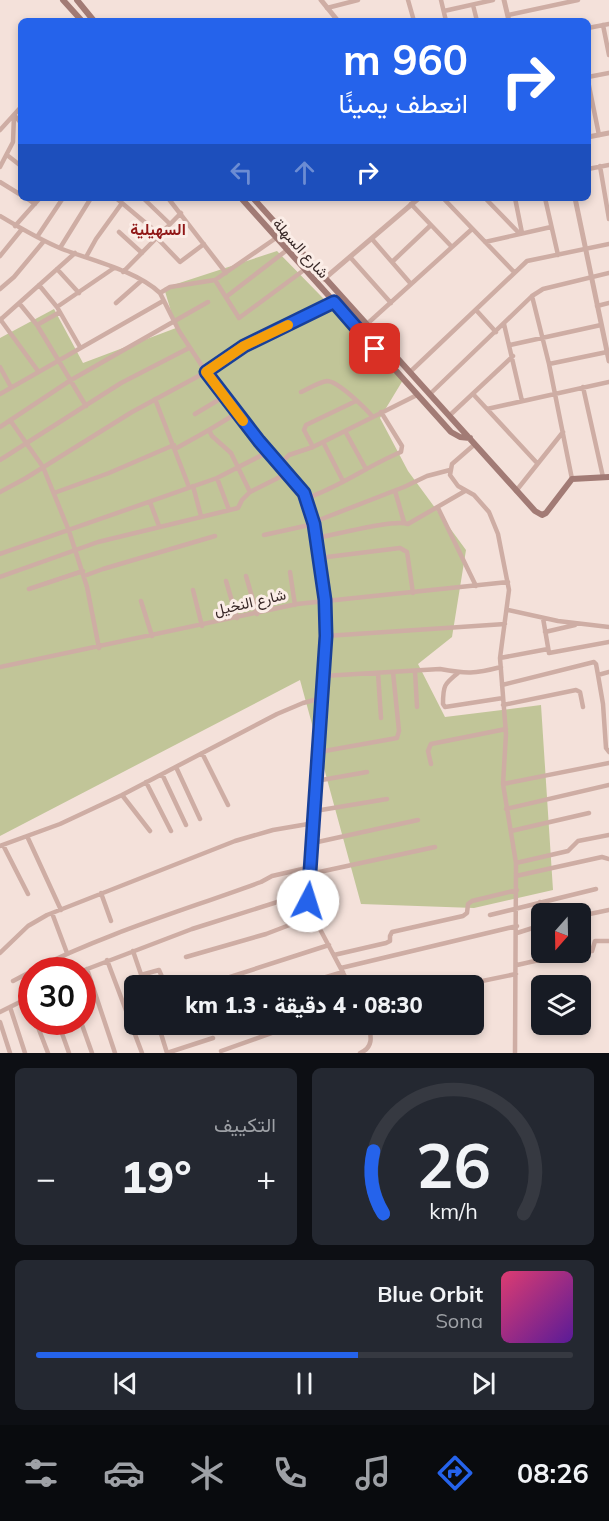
<!DOCTYPE html>
<html lang="ar">
<head>
<meta charset="utf-8">
<style>
  :root { --surface:#171b24; --page:#242831; --text:#f1f3f6; --muted:#9ea1a6; --line:#363941; --accent:#2563eb }
  body { margin:0; font-family:Mulish,Vazirmatn,sans-serif; background:var(--page); color:var(--text); direction:rtl; height:100vh; display:flex; flex-direction:column; font-size:22px; white-space:nowrap }
  * { box-sizing:border-box; margin:0 }
  p { font-size:20px; color:var(--muted) }
  .icon { flex:none; width:33px; height:33px; fill:none; stroke:currentColor; stroke-width:2; stroke-linecap:round; stroke-linejoin:round }
  .map { position:relative; height:1053px; overflow:hidden; direction:ltr }
  .side { display:flex; flex-direction:column; gap:15px; padding:15px; background:#0d0f14; flex:1 }
  .side>* { flex:none }
  .guide { position:absolute; left:18px; top:18px; width:573px; height:183px; border-radius:9px; box-shadow:0 3px 9px #0003; direction:rtl; background:#2563eb; color:#fff; overflow:hidden }
  .needle { width:39px; rotate:200deg }
  .buttons { position:absolute; left:531px; top:903px; display:grid; gap:12px }
  .buttons a { display:grid; place-items:center; width:60px; height:60px; border-radius:9px; background:var(--surface); box-shadow:0 3px 9px #0003; font-size:30px }
  .speed { position:absolute; left:18px; top:957px; display:flex; gap:12px; font-size:30px; font-weight:700; text-align:center }
  .speed>* { display:grid; place-content:center; width:78px; height:78px; border-radius:50%; background:var(--surface); box-shadow:0 3px 9px #0003; line-height:1 }
  .speed .limit { border:9px solid #d22; background:#fff; color:#111 }
  .pin { position:absolute; display:grid; place-items:center; width:51px; height:51px; color:#fff; margin:-26px; border-radius:12px; box-shadow:0 3px 9px #0006 }
  .me { position:absolute; width:66px; margin:-33px; rotate:5deg; stroke-linejoin:round; filter:drop-shadow(0 0 4px #0008) }
  .turn { display:flex; align-items:center; gap:21px; height:126px; padding:0 24px; font-size:27px }
  .turn .icon { width:78px; height:78px; stroke-width:2.5 }
  .turn b { display:block; font-size:42px; line-height:51px }
  .lanes { display:flex; align-items:center; height:57px; padding:0 24px; background:#0003; justify-content:center; gap:30px; direction:ltr }
  .lanes .off { opacity:.35 }
  .big { font-size:45px; font-weight:800; line-height:1.1 }
  .side .card { flex:1; display:flex; flex-direction:column; justify-content:center; gap:9px; min-width:0; padding:0 21px; border-radius:9px; background:var(--page) }
  .side .dial { align-items:center; gap:0 }
  .dial svg { height:156px; overflow:visible; fill:none; stroke:var(--line); stroke-width:7; stroke-linecap:round; text-anchor:middle }
  .dial text { fill:var(--text); stroke:none }
  .song { display:flex; align-items:center; gap:18px }
  .cover { width:72px; height:72px; border-radius:9px; background:linear-gradient(135deg,hsl(340 70% 55%),hsl(270 70% 35%)) }
  .played { height:6px; border-radius:3px; background:linear-gradient(90deg,var(--accent) 60%,var(--line) 60%) }
  .keys { display:flex; justify-content:space-around; direction:ltr }
  .heat { display:flex; justify-content:space-between; align-items:center; font-size:33px; direction:ltr }
  .side .tiles { flex:1; display:grid; gap:15px; grid-template-columns:1fr 1fr }
  .card:last-child { grid-column:span 2 }
  .trip { position:absolute; left:124px; top:975px; width:360px; height:60px; border-radius:9px; background:var(--surface); box-shadow:0 3px 9px #0003; font-weight:800; line-height:60px; text-align:center; direction:rtl }
  .tab-bar { display:flex; height:96px; justify-content:space-around; align-items:center; background:#090b0e; color:var(--muted) }
  .tab-bar .icon { width:42px; height:42px }
  .tab-bar .current { color:var(--accent) }
  .tab-bar b { font-size:27px; color:var(--text) }
  .map>svg:first-child { display:block }
  .green { fill:#c1c598 }
  .lines { fill:none; stroke-linecap:round; stroke-linejoin:round }
  .minor { stroke:#ceada4; stroke-width:4.5 }
  .tertiary { stroke:#ceada4; stroke-width:5 }
  .secondary { stroke:#a27b75; stroke-width:6 }
  .route-casing { stroke:#184099; stroke-width:15 }
  .route { stroke:#2563eb; stroke-width:10 }
  .slow { stroke:#f59e0b; stroke-width:10 }
  .labels { text-anchor:middle; dominant-baseline:central; stroke-width:6; stroke-linejoin:round; paint-order:stroke }
  .street-label { font-size:15px; fill:#382827; stroke:#fbede7 }
  .neighbourhood-label { font-size:16px; font-weight:bold; fill:#901717; stroke:#fbede7 }
</style>
</head>
<body>
<div class="map">
<svg width="609" height="1053" viewBox="0 0 609 1053">
  <rect width="100%" height="100%" fill="#f4e1da"/>
  <path class="green" d="M277,251L403,380L380,418L408,471L466,550L452,637L418,664L445,717L541,705L553,890L474,908L361,904L300,680L0,836V338L54,309L83,363L176,328L164,288Z"/>
  <g class="lines">
    <path class="minor" d="M408,0L414,21
      M441,0L446,21
      M473,5L477,21
      M327,8L358,0
      M444,11L493,0
      M508,15L578,0
      M603,25L609,55
      M588,28L609,24
      M588,77L609,73
      M588,81L599,135
      M14,115L21,123
      M0,130L21,107
      M7,155L21,166
      M600,166L609,219
      M0,167L13,142L14,115
      M588,169L609,165
      M0,182L21,195
      M26,198L35,204
      M116,198L160,235
      M143,198L170,224
      M168,198L226,273
      M443,198L514,272
      M485,198L519,233
      M515,198L522,233
      M545,198L558,255
      M411,204L452,247
      M0,216C20,228 40,240 62,249C91,260 137,271 160,293L179,331L206,372L259,441L305,493L310,505L314,524L325,601V655L308,901L312,914L350,986
      M15,226L40,198
      M119,232L142,253
      M37,237L63,198
      M157,238L180,262L204,244
      M372,239L411,284
      M485,242L551,227
      M60,248L91,198
      M0,256L22,229
      M86,257L96,239L122,203
      M350,257L391,303
      M392,262L431,225
      M57,269L79,293
      M123,272L181,213
      M215,280L239,318L304,270
      M39,285L57,307L80,347
      M0,289L14,277L44,241
      M160,293L170,287L215,280L276,238
      M532,296L549,364L572,479
      M226,297L287,250
      M19,303L37,325L86,406
      M116,303L141,281
      M597,306L609,303
      M57,307L114,268
      M476,310L496,332
      M0,319L38,371
      M0,320L75,253
      M367,324L472,229
      M504,324L522,401
      M37,325L60,312
      M510,345L601,325
      M549,364L607,352
      M0,367L11,387
      M410,372L527,261L609,244
      M583,387L603,477
      M301,392C308,389 319,382 327,381C338,381 365,408 372,416
      M0,394L163,301
      M430,394L532,296L543,289L609,273
      M473,394L537,463
      M155,399L189,487
      M487,409L609,382
      M237,413L209,430L212,436L231,453L250,492L288,473
      M195,414L225,396
      M449,416L513,356
      M10,420L43,467L69,531L87,587L99,648
      M0,427L71,380L208,302
      M345,431L366,469
      M323,442L343,481
      M475,444L452,464L450,475L458,486L474,495L489,512L498,534L509,590L500,658L506,734L503,784L516,863L515,1053
      M313,447L304,430L306,425L356,401
      M175,449L209,430
      M0,460L121,383L189,348
      M280,464L289,455L313,447L417,395
      M217,478L229,510
      M193,486L201,516
      M395,491L404,522
      M516,491L563,432
      M0,492L26,478L132,412L206,372L244,346L334,302
      M54,493L109,473L174,445
      M307,498C340,487 369,465 401,452L402,446L381,412
      M150,502L159,526
      M438,508L476,586
      M314,522L404,487L427,476L450,470
      M264,535L314,524
      M316,538C335,535 393,519 408,524L465,491
      M0,554L217,478L268,452
      M319,558L400,548L407,552L413,593
      M290,572L295,605
      M84,576L103,569L215,536
      M246,576L257,614
      M0,577L98,542L238,508L242,500L250,492
      M226,581L237,618
      M29,589L83,571
      M193,590L202,626
      M141,601L152,636
      M508,610L558,621L609,627
      M543,618L549,653L609,642
      M545,632L575,625
      M326,636L505,624
      M500,658L548,649
      M0,667L297,604L508,582
      M415,671L417,707
      M378,673L381,718
      M458,673C444,684 443,686 443,704L445,707L503,698
      M598,675L603,704L606,748L609,752
      M323,676L440,669C467,674 474,674 501,667
      M502,685L594,662L596,664L598,675L609,672
      M503,705L576,690L580,692L583,707
      M319,752L397,738L399,731L393,672
      M202,753L228,805
      M431,764L428,751L431,744L506,729
      M176,767L200,819
      M162,774L186,825
      M316,781L367,772
      M146,782L171,831
      M503,784L609,763
      M122,795L150,831
      M506,809L609,785
      M315,811L387,799
      M511,831L589,813
      M27,836L61,910
      M313,843L418,820
      M3,845L28,894
      M0,846L60,824L122,795L277,714L303,703L322,698
      M516,863L568,851L578,841L609,835
      M310,874L435,847
      M516,876L602,857L609,859
      M101,893L111,921
      M540,902L543,914
      M52,913L67,953
      M490,915L596,889
      M580,916L609,910
      M517,933L542,925
      M133,951L145,986
      M580,952L592,951L595,941H609
      M0,953L28,926L47,915L235,841L273,830L314,823
      M334,955L386,943L390,941V936L392,932L463,916L467,913L468,904L472,901L517,890
      M186,957L266,934L313,916
      M107,960L142,1053
      M517,965L575,952
      M341,968L517,926
      M87,969L115,1053
      M33,970C106,933 185,910 261,882L272,876L311,867
      M82,971L192,929L309,892
      M141,975L159,970L166,986
      M13,981L32,971
      M202,986L329,945
      M296,986L343,972
      M458,986L516,974
      M28,998L32,1008
      M10,1007L25,1053
      M0,1012L32,996
      M0,1022L10,1053
      M36,1022L48,1053
      M58,1022L69,1053
      M81,1022L92,1053
      M158,1024L167,1053
      M218,1031L239,1024
      M161,1033L175,1028L178,1024
      M221,1051L297,1024
      M167,1053L213,1038
      M360,1053C373,1048 372,1037 368,1024"/>
    <path class="tertiary" d="M321,0L338,21
      M504,0L509,21
      M588,137L609,133
      M575,198L609,361
      M324,279L419,198"/>
    <path class="secondary" d="M63,0L82,21
      M77,0L94,21
      M241,198L451,432L460,437L470,438
      M253,198L535,511L542,515L546,513L572,479L609,477"/>
  </g>
  <g class="lines">
    <defs>
      <path id="route" d="M308,901L326,636L325,600L314,524L304,493L259,441L206,372L244,346L334,302L375,349"/>
    </defs>
    <use href="#route" class="route-casing"/>
    <use href="#route" class="route"/>
    <path class="slow" d="M243,421L206,372L244,346L288,325"/>
  </g>
  <g class="labels">
    <g class="street-label">
      <text transform="translate(301 248) rotate(48)">شارع السهلة</text>
      <text transform="translate(250 602) rotate(-13)">شارع النخيل</text>
    </g>
    <g class="neighbourhood-label">
      <text x="158" y="229">السهيلية</text>
    </g>
  </g>
</svg>
<div class="buttons">
<a><svg class="needle" viewBox="-14 -14 28 28"><path d="M0-13l5 13h-10z" fill="#e53935"/><path d="M0 13l5-13h-10z" fill="#9ea1a6"/></svg></a>
<a><svg class="icon" aria-label="layers" viewBox="0 0 24 24"><path d="M12 4l9 5-9 5-9-5zM3 14l9 5 9-5"/></svg></a>
</div>
<div class="speed"><div class="limit">30</div></div>
<div class="pin" style="left:375px;top:349px;background:#d93025"><svg class="icon" aria-label="arrive" viewBox="0 0 24 24"><path d="M6 21V4h12l-3 4 3 4H6"/></svg></div>
<svg class="me" style="left:308px;top:901px" viewBox="-20 -20 40 40"><circle r="19" fill="#fff"/><path d="M0-13L10 11 0 6-10 11z" fill="#2563eb"/></svg>
<div class="trip">08:30 · 4 دقيقة · 1.3 km</div>
<div class="guide">
<div class="turn"><svg class="icon" aria-label="right" viewBox="0 0 24 24"><path d="M7 20v-9h11M14 6l5 5-5 5"/></svg><div><b>960 m</b>انعطف يمينًا</div></div>
<div class="lanes"><svg class="icon off" aria-label="left" viewBox="0 0 24 24"><path d="M17 20v-9H6M10 6l-5 5 5 5"/></svg><svg class="icon off" aria-label="ahead" viewBox="0 0 24 24"><path d="M12 20V5M6 11l6-6 6 6"/></svg><svg class="icon" aria-label="right" viewBox="0 0 24 24"><path d="M7 20v-9h11M14 6l5 5-5 5"/></svg></div>
</div>
</div>
<section class="side">
<div class="tiles">
<div class="card dial"><svg viewBox="0 0 100 80">
<path d="M14 69A42 42 0 1 1 86 69"/>
<path d="M14 69A42 42 0 0 1 9 37" stroke="#2563eb"/>
<text x="50" y="56" font-size="32" font-weight="700">26</text>
<text x="50" y="72" font-size="11">km/h</text>
</svg></div>
<div class="card"><p>التكييف</p>
<div class="heat"><a>−</a><b class="big">19°</b><a>+</a></div>
</div>
<div class="card">
<div class="song"><i class="cover"></i><div><b>Blue Orbit</b><p>Sona</p></div></div>
<div class="played"></div>
<div class="keys"><svg class="icon" aria-label="previous" viewBox="0 0 24 24"><path d="M18 5L8 12l10 7zM5 5v14"/></svg><svg class="icon" aria-label="pause" viewBox="0 0 24 24"><path d="M8 5v14M16 5v14"/></svg><svg class="icon" aria-label="next" viewBox="0 0 24 24"><path d="M6 5l10 7-10 7zM19 5v14"/></svg></div>
</div>
</div>
</section>
<nav class="tab-bar">
<b>08:26</b>
<svg class="icon current" aria-label="directions" viewBox="0 0 24 24"><path d="M12 3l9 9-9 9-9-9zM9 14v-3h6M13 9l2 2-2 2"/></svg>
<svg class="icon" aria-label="music" viewBox="0 0 24 24"><path d="M9 18V5l10-2v13"/><circle cx="6" cy="18" r="3"/><circle cx="16" cy="16" r="3"/></svg>
<svg class="icon" aria-label="phone" viewBox="0 0 24 24"><path d="M5 4h4l2 5-3 2q2 4 5 5l2-3 5 2v4C11 20 4 13 5 4z"/></svg>
<svg class="icon" aria-label="climate" viewBox="0 0 24 24"><path d="M12 3v18M4 7l16 10M4 17L20 7"/></svg>
<svg class="icon" aria-label="car" viewBox="0 0 24 24"><path d="M5 17H2v-5l4-1 3-4h7l3 4 3 1v5h-3M9 17h6M6 11h13"/><circle cx="7" cy="17" r="2"/><circle cx="17" cy="17" r="2"/></svg>
<svg class="icon" aria-label="filters" viewBox="0 0 24 24"><path d="M4 7h16M4 17h16"/><circle cx="9" cy="7" r="2"/><circle cx="15" cy="17" r="2"/></svg>
</nav>
</body>
</html>
